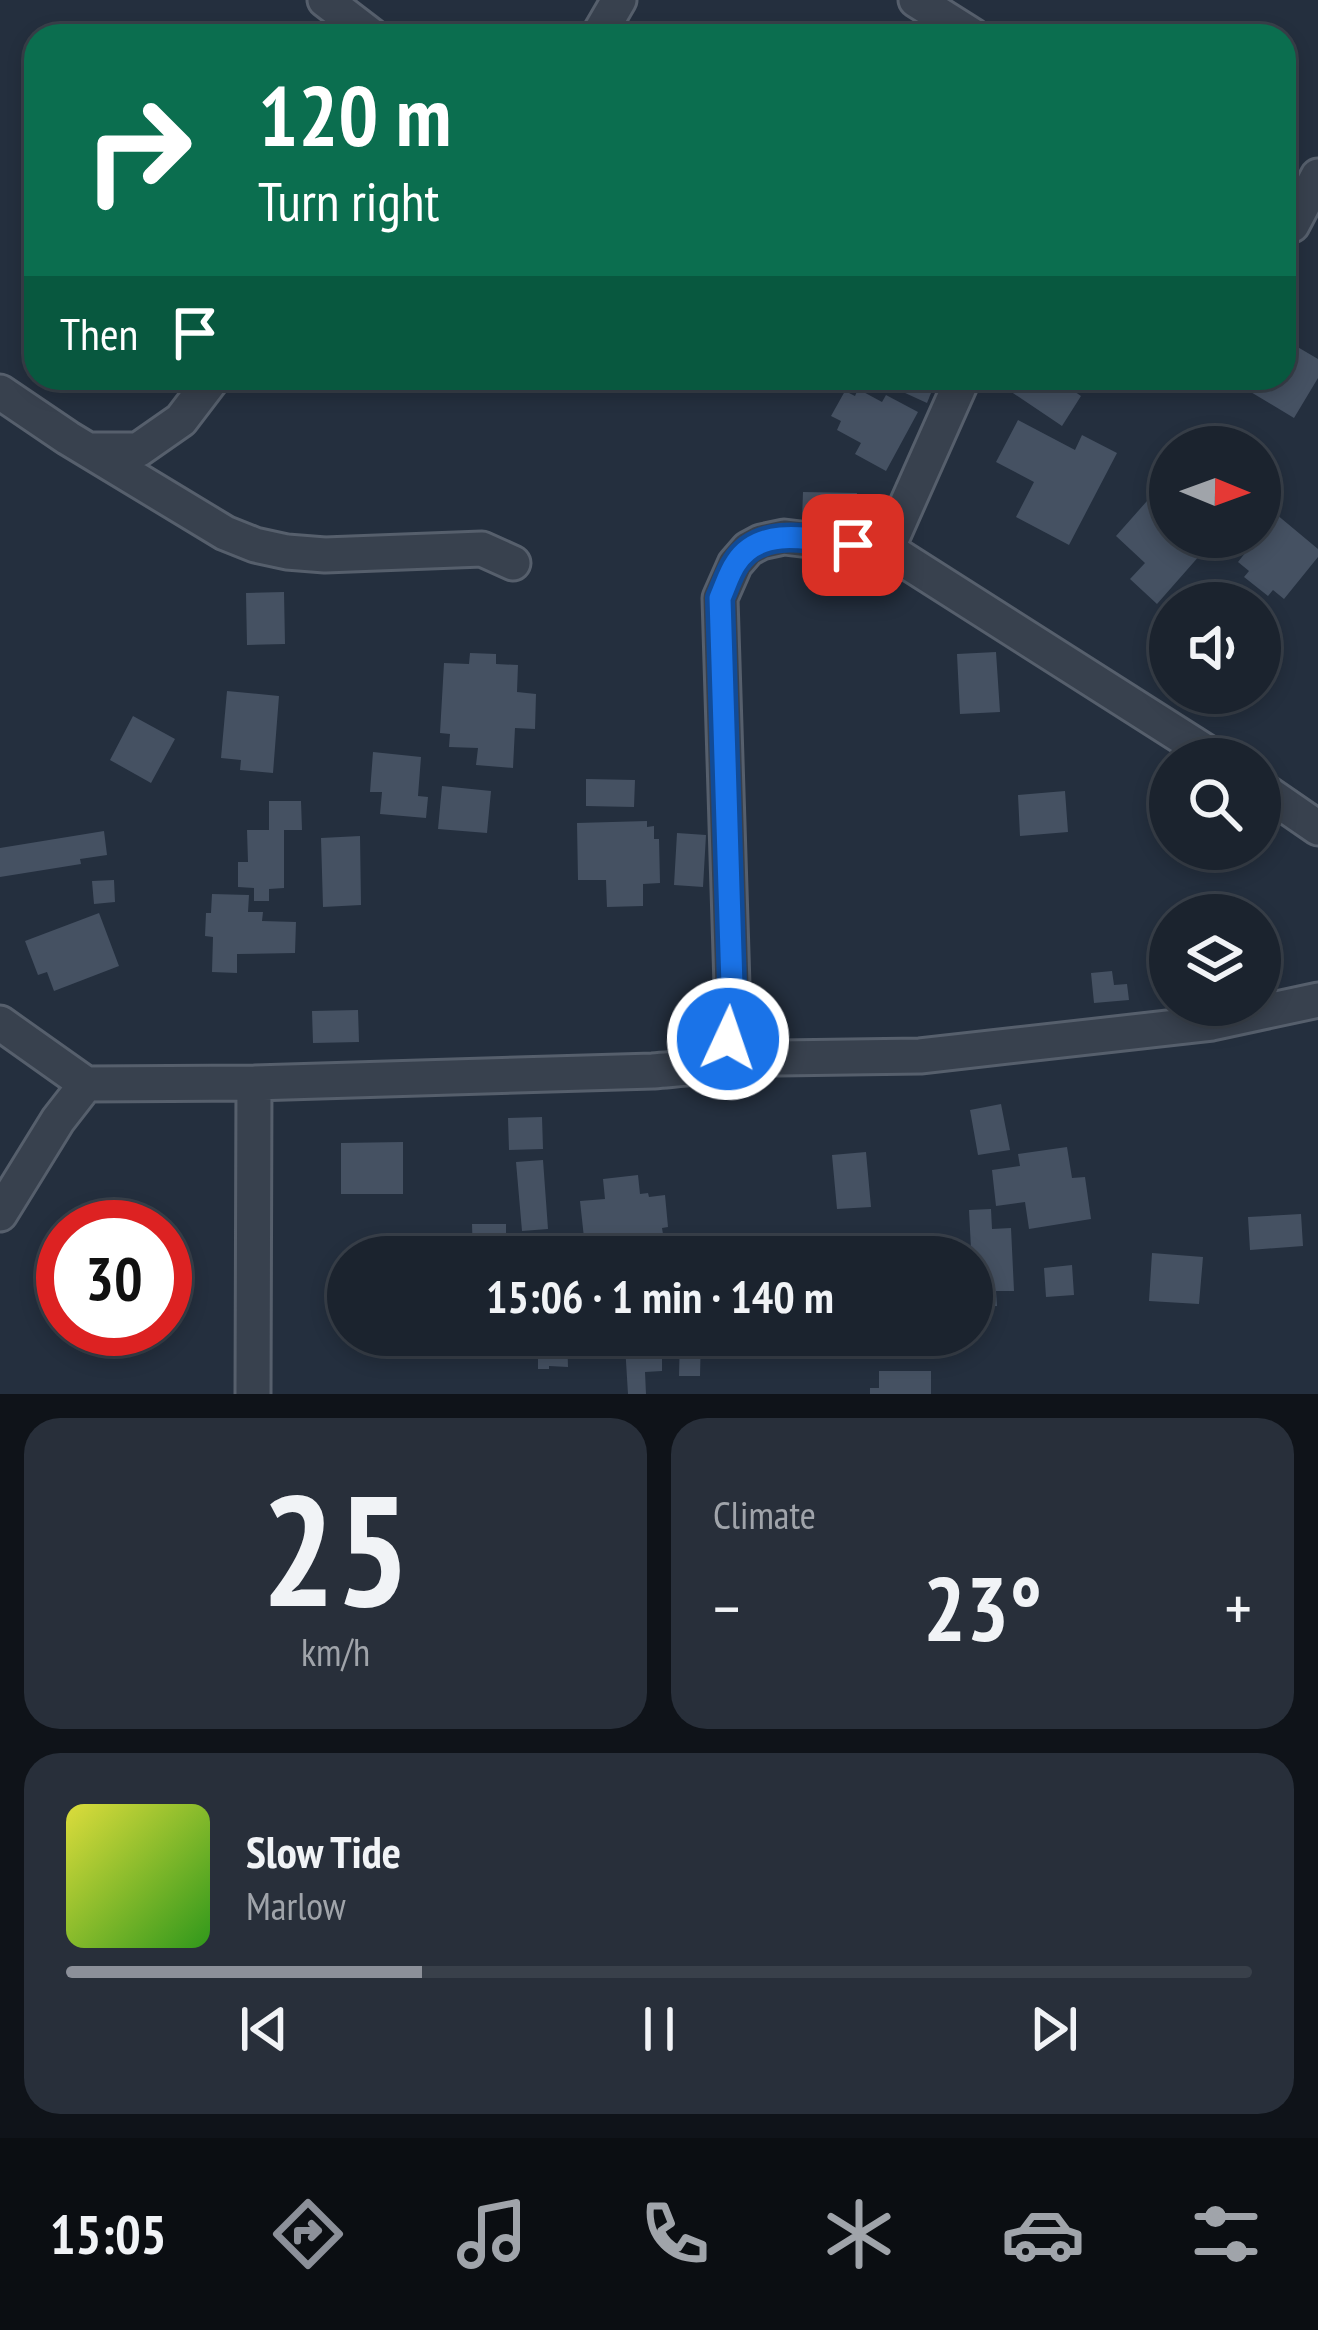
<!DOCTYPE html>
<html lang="en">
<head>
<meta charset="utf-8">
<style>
  :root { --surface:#1b232e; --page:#282f3a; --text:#f1f3f6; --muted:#a0a4aa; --line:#39404a; --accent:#8c9099 }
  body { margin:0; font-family:"PT Sans Narrow",sans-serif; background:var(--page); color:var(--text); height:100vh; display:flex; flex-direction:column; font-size:45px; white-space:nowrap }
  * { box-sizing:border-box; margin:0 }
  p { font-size:39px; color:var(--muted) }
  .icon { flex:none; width:66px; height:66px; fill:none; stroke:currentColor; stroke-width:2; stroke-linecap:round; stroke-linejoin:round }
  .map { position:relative; height:1394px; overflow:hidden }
  .side { display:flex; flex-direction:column; gap:24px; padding:24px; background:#0f1319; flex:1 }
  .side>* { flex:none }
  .guide { position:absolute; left:24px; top:24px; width:1272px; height:366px; border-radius:36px; box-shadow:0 6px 18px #0003,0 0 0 3px var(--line); background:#0b6e4f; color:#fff; overflow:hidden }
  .needle { width:78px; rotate:91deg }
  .tools { position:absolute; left:1149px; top:426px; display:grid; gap:24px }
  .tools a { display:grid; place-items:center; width:132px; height:132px; border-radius:50%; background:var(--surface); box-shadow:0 6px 18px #0003,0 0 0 3px var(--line); font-size:60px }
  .speed { position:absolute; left:36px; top:1200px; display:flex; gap:24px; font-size:60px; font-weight:700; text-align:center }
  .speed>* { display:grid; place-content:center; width:156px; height:156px; border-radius:50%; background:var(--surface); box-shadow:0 6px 18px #0003,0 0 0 3px var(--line); line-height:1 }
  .speed .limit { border:18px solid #d22; background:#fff; color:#111 }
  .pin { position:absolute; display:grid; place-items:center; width:102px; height:102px; color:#fff; margin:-51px; border-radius:24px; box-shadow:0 6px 18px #0006 }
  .me { position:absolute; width:132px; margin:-66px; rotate:3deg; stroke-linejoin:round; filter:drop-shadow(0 0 9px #0008) }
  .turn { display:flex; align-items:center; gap:42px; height:252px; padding:0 36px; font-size:54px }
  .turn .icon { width:156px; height:156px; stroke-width:2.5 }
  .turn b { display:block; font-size:84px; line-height:102px }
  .then { display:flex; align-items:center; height:114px; padding:0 36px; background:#0003; gap:24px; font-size:45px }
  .big { font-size:90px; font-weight:700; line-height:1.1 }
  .side .widget { flex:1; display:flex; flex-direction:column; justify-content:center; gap:18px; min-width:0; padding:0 42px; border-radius:36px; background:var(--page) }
  .side .dial { align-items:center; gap:0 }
  .dial b { font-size:156px; line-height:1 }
  .song { display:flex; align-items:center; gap:36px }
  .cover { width:144px; height:144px; border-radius:18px; background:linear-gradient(135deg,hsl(60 70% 55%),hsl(110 70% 35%)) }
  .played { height:12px; border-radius:6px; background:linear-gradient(90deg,var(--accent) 30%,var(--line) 30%) }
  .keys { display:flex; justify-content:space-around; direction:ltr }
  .heat { display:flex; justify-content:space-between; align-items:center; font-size:66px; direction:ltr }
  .side .tiles { flex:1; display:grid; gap:24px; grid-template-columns:1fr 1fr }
  .widget:last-child { grid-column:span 2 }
  .trip { position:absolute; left:327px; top:1236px; width:666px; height:120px; border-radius:60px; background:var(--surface); box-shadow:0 6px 18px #0003,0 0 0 3px var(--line); font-weight:700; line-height:120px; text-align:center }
  .menu { display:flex; height:192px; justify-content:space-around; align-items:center; background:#0b0e12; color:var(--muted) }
  .menu .icon { width:84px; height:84px }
  .menu .selected { color:var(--accent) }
  .menu b { font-size:54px; color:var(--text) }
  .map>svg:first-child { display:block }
  .building { fill:#455162 }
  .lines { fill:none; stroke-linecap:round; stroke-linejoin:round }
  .street-casing { stroke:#565f6c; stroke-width:39 }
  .street { stroke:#38414e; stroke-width:33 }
  .route-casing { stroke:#114b97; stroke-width:30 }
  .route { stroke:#1a73e8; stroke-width:21 }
</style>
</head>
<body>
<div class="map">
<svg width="1318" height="1394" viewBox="0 0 1318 1394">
  <rect width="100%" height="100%" fill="#242f3e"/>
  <path class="building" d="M1284,339L1318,359V378L1294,418L1234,382L1236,378H1284Z
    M896,378H937L927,403L892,387Z
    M1015,378H1055L1081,396L1062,426L1007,389Z
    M858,389L882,402L886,395L918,412L886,471L855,454L861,443L837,430L841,421L831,416L845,391L855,396Z
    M1018,420L1075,450L1082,435L1117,453L1069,545L1016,517L1034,482L996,462Z
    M1170,475V537H1197L1208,546L1157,604L1130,579L1145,563L1116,536Z
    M803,492L857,493L856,521L802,519Z
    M1276,514L1318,549V557L1284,599L1273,590L1268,596L1244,577L1249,571L1238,562Z
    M284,592L285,644L247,645L246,593Z
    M996,652L1000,712L960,714L957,654Z
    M470,653L496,654V664L518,665L517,692L536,694L535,729L515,728L513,768L476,765L478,748L449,747L450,734L440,733L444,663L469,664Z
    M227,691L279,696L273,773L240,770L241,760L221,758Z
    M133,716L175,739L151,783L110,760Z
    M373,752L421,757L418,796L428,797L426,818L380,814L382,792H370Z
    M586,779L635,780L634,807L586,806Z
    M442,786L491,791L487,833L438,829Z
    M1065,791L1068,832L1020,836L1018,795Z
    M269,801H301L302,830H284V888L269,889V901H254V888L238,887V862H248L247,830H269Z
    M647,821V827L654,826V839H659L660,883L643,884V906L607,907L606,880H578L577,823Z
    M104,831L107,855L80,859L81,864L0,877V848Z
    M677,833L706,835L703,887L674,885Z
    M360,836L361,905L323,907L321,838Z
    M114,880L115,902L94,904L92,881Z
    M212,894L249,895L248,912H263L262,921L296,922L295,953L237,954V973L212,972L213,937L205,936L206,913H211Z
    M99,913L119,966L54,991L47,972L38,975L25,941Z
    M1112,971L1114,985L1127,984L1129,1000L1094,1003L1091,973Z
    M358,1010L359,1042L313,1043L312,1011Z
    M1001,1104L1010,1150L978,1155L970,1110Z
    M542,1117L543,1149L509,1150L508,1118Z
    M403,1142V1194H341V1143Z
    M1067,1147L1072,1178L1085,1177L1091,1219L1029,1229L1025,1202L996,1206L992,1170L1020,1166L1018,1154Z
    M866,1152L871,1207L837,1209L832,1155Z
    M543,1160L548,1229L522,1231L516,1162Z
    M638,1175L640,1194L648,1193L649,1197L665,1195L668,1227L662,1228L664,1240L585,1247L580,1201L605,1199L603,1179Z
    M991,1209L992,1229L1011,1228L1014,1291H996L997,1306L974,1307L969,1210Z
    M1301,1214L1303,1246L1250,1250L1248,1217Z
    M472,1224H506V1257H473Z
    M520,1242L552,1243V1257H520Z
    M1152,1253L1203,1257L1199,1304L1149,1301Z
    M1072,1265L1074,1295L1046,1297L1044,1268Z
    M544,1335H567L568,1367L549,1366V1369H538V1337Z
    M680,1335H701L700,1376H679Z
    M672,1343V1356H662V1371L645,1372L646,1394H628L625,1345Z
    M879,1371H931V1394H870V1388H879Z"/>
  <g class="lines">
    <defs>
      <path id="street" d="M325,0L372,36
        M916,0L973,36
        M598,36L619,0
        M1292,225L1318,176
        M0,392L68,438L225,533L255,545L287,552L325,555L482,549L513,563
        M89,450H138L181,420L213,378
        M887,549L963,378
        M1260,788L1318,828
        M0,1023L86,1084L254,1083L653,1071C701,1066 722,1073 733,1018L720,598L735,564L748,549L761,542L784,537L887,549L1217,759
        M717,1059L920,1056L1212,1023L1318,1000
        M0,1214L58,1120L86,1084
        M253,1394L254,1083"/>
    </defs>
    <use href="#street" class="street-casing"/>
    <use href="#street" class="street"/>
  </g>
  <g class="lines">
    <defs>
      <path id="route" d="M728,1039L733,1018L720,598C725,587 729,573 736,563C761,524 815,540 853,545"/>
    </defs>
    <use href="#route" class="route-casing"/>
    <use href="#route" class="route"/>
  </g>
</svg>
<div class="tools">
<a><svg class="needle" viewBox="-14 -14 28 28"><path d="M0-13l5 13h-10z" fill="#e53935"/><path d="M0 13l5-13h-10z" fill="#a0a4aa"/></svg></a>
<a><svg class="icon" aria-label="sound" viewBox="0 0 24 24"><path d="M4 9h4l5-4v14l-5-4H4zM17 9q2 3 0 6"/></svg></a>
<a><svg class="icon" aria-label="search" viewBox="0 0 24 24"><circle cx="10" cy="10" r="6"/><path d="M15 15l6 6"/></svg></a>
<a><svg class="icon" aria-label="layers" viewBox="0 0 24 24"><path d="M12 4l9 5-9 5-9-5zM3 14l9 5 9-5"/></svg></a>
</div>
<div class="speed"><div class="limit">30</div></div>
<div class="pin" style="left:853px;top:545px;background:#d93025"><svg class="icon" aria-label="arrive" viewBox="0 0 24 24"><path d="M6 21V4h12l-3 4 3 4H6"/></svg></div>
<svg class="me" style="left:728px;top:1039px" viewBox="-20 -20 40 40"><circle r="17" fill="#1a73e8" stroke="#fff" stroke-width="3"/><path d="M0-11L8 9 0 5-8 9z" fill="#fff"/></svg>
<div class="trip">15:06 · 1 min · 140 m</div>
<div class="guide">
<div class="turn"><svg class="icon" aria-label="right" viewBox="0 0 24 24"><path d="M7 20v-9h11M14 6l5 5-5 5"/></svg><div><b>120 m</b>Turn right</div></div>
<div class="then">Then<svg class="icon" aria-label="arrive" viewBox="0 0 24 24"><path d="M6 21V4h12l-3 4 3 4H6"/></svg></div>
</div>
</div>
<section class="side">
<div class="tiles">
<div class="widget dial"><b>25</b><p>km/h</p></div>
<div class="widget"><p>Climate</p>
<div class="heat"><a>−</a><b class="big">23°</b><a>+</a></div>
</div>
<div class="widget">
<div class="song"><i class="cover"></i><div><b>Slow Tide</b><p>Marlow</p></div></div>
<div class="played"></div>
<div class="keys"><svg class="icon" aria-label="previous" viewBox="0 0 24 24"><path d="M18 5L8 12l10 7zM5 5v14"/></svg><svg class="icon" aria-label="pause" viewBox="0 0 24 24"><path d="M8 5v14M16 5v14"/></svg><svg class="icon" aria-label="next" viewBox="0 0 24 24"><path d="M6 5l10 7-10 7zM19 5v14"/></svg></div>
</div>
</div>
</section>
<nav class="menu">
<b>15:05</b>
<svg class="icon selected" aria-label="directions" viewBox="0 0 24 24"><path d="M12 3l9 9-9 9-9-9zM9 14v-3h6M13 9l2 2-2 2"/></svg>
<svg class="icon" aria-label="music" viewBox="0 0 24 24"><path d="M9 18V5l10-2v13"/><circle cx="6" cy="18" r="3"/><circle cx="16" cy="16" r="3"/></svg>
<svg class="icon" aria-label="phone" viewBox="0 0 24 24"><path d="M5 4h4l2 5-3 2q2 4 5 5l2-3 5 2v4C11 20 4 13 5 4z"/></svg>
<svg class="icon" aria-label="climate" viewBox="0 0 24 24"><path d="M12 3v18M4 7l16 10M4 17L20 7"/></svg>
<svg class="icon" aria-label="car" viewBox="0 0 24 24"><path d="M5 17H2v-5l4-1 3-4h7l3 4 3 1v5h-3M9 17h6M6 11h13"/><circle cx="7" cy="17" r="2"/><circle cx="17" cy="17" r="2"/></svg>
<svg class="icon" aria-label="filters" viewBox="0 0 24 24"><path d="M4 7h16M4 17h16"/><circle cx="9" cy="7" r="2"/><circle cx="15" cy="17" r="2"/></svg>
</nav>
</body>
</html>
